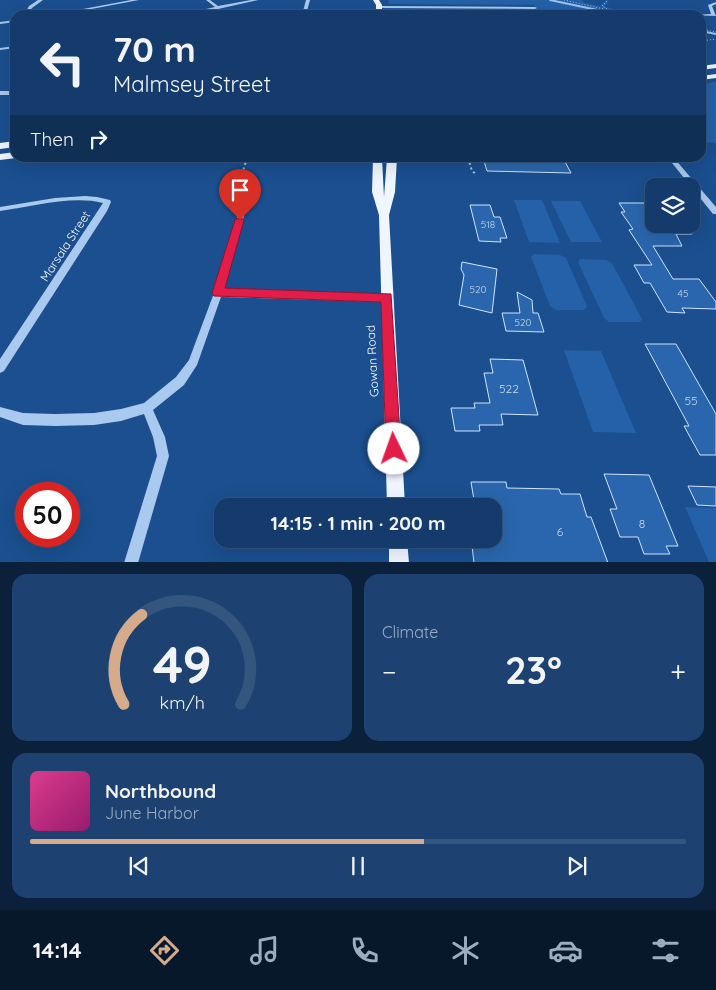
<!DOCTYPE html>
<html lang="en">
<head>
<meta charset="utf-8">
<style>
  :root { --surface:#143b6b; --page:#1d4271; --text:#f1f3f6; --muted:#9dadc1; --line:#33557e; --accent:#d6ab8b }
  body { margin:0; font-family:Quicksand,sans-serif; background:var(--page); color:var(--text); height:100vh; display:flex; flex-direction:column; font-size:19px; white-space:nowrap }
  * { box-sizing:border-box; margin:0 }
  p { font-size:16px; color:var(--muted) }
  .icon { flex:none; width:28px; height:28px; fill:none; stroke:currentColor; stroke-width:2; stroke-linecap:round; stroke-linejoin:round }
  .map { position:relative; height:562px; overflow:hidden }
  .sheet { display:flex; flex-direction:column; gap:12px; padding:12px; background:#0b203b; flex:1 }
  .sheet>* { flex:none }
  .hud { position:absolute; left:10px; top:10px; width:696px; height:152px; border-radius:15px; box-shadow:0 5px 20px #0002,0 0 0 1px var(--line); background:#143b6b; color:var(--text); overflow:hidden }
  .buttons { position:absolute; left:645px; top:178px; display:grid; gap:10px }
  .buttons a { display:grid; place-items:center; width:55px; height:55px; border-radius:10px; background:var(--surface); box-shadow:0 5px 20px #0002,0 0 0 1px var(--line); font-size:25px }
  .speed { position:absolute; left:15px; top:482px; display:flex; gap:10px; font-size:25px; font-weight:700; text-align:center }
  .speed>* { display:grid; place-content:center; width:65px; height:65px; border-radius:50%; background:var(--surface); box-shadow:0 5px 20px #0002,0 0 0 1px var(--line); line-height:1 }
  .speed .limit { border:8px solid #d22; background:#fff; color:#111 }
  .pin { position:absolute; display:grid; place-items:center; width:42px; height:42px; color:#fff; margin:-51px -21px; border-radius:50% 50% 50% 0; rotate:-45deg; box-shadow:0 0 5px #0007 }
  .pin .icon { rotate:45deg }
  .me { position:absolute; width:55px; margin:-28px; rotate:357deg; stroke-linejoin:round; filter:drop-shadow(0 0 4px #0008) }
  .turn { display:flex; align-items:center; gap:18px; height:105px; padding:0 20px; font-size:22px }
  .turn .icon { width:65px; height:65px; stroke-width:2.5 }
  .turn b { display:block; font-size:35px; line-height:42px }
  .then { display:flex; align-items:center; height:48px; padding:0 20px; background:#0003; gap:10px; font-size:19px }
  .big { font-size:38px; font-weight:700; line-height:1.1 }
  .sheet .tile { flex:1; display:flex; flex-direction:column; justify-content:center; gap:8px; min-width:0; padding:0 18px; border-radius:15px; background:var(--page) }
  .sheet .dial { align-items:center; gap:0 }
  .dial svg { height:130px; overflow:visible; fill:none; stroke:var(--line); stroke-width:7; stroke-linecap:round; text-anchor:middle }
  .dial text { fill:var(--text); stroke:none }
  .song { display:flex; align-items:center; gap:15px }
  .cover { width:60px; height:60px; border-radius:8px; background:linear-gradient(135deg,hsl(330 70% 55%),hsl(320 70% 35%)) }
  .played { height:5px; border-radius:2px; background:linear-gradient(90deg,var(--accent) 60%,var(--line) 60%) }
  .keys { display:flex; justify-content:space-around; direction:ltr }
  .heat { display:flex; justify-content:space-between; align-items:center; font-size:28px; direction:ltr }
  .sheet .tiles { flex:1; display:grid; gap:12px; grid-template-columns:1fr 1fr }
  .tile:last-child { grid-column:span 2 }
  .trip { position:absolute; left:214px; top:498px; width:288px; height:50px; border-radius:15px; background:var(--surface); box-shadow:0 5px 20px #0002,0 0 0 1px var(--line); font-weight:700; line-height:50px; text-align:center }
  .tabs { display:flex; height:80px; justify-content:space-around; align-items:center; background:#08182b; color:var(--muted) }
  .tabs .icon { width:35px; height:35px }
  .tabs .active { color:var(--accent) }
  .tabs b { font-size:22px; color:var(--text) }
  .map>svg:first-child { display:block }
  .green { fill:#2461a8 }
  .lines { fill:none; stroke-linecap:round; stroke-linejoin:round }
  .stream { stroke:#9cc4f0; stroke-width:2 }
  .building { fill:#2a66ad; stroke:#cfe3fa }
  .path-far1 { stroke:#a9c9ee; stroke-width:1; stroke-dasharray:1 2; stroke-linecap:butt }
  .path { stroke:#a9c9ee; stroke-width:2; stroke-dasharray:2 3; stroke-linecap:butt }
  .minor { fill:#a9c9ee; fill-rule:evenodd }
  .major { fill:#f0f6ff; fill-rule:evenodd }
  .route { fill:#e11d48; stroke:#92132f }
  .labels { text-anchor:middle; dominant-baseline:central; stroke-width:5; stroke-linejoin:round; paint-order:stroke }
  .number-label { font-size:10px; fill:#cad9ea }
  .street-label { font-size:12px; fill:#fff; stroke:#1b4f8f }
  .near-number-label { font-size:12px; fill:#cad9ea }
</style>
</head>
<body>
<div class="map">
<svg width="716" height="563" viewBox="0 0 716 563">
  <rect width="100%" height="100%" fill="#1b4f8f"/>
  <path class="green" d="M388,0H582L585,3L600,6L606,0L609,1L605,7L645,15H524L521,11H538L534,5L389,4Z
    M716,82V143L701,142V84Z
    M514,200H542L560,243L529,242Z
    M551,201H580L602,242H571Z
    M534,254L560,255L566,258L587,306L584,310H556L550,306L531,257Z
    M580,259L606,260L612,263L642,319L640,322H609L604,318L578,262Z
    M564,350L601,351L636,433L593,432Z
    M685,507L716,508V562H709Z"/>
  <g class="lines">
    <path class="stream" d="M550,0L621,15
      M701,31L716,34"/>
  </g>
  <path class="building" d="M483,158H563L571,173L487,171Z
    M619,203H654V224H692V234H676L682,246H653L673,279H699L716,302V309L682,308L685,313L667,312L650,283H644L634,265H652L629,230L633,229L621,212H625Z
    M470,205H490L494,217H500L507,238H500L501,242L479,241Z
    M462,262L497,269L492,313L459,305L464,275L461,269Z
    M517,292L532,300L533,313H538L544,332L506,331L502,313H520Z
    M645,344H676L716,414V455H700L684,426H689Z
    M490,359L523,360L538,415L501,414L503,425H479L480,431H455L451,408H475L474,403H490L484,373H493Z
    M604,474L649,475L678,546H666L670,554H644L638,537H620L610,509H617Z
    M471,482H506L507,488L559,489L561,494H580L587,517H591L608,563H474L472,546H477L476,539H492V506H475Z
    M688,486L716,487V506L697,505Z"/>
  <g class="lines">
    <path class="path-far1" d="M564,0L630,15
      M607,9L602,6L608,0
      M701,29L716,32
      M701,41L716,39"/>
    <path class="path" d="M247,158L243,171L247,173
      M468,158L472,171L476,174"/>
    <path class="minor" d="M38,0H43L32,8L28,15H24L29,6Z
      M131,0H139L60,15H51Z
      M206,0H210L218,6L251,0H258L218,9L187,15H179L215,7Z
      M306,0H310L306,15H302Z
      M716,2V4L712,6L716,16L691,15L711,14L708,5Z
      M379,6L535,7L537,8L535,9L378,8Z
      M15,20V22L0,24V22Z
      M15,46V48L0,50V48Z
      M0,91H15V95H0Z
      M668,158H674L716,207V214H713Z
      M248,182H252L253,184L223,290L386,294L389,295L391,298L389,301L386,302L221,297L197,365L184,385L153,410L165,437L169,456L138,563H124L157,456L153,437L144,414L121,421L94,425L55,426L23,425L0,417V407L23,413L55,414L94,413L121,409L144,403L176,377L189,360L214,293Z
      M85,196L97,197L110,200L111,202L107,211L4,371L0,373V359L103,203C72,195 31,207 0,211V207L55,198Z"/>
    <path class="major" d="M373,0H379L382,5V15H376V5Z
      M716,64V68L701,70V66Z
      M716,74V78L701,80V76Z
      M15,141V147L0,149V143Z
      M15,152L16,158L0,160V154Z
      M373,158H382L384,197L387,158H397L395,192L389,215L405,506H387L379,215L372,192Z
      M389,539H407L409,563H389Z"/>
  </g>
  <path class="route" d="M240,217L244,220L225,288L391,294L401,449L399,455L394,457L388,455L386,449L381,302L214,296L212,293L235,220Z"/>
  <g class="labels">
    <g class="number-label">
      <text x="488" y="224">518</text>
      <text x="478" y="289">520</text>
      <text x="683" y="293">45</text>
      <text x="523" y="322">520</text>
    </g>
    <g class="street-label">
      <text transform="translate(65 246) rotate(-57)">Marsala Street</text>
      <text transform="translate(372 361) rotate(-93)">Gowan Road</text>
    </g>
    <g class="near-number-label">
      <text x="509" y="388">522</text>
      <text x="691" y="400">55</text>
      <text x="642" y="523">8</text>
      <text x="560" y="531">6</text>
    </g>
  </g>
</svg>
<div class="buttons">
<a><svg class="icon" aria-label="layers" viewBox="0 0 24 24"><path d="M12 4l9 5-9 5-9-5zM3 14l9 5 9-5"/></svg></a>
</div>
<div class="speed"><div class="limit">50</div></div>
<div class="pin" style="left:240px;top:220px;background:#d93025"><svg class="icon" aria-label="arrive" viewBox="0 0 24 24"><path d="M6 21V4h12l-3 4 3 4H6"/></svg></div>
<svg class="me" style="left:394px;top:449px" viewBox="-20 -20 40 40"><circle r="19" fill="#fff"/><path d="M0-13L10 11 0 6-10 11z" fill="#e11d48"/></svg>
<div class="trip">14:15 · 1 min · 200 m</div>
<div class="hud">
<div class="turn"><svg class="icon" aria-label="left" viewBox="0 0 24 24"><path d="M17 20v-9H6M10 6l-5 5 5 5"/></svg><div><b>70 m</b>Malmsey Street</div></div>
<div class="then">Then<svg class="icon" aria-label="right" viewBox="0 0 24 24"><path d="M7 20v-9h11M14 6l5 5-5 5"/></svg></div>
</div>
</div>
<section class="sheet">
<div class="tiles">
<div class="tile dial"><svg viewBox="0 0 100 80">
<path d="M14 69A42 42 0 1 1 86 69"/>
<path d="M14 69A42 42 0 0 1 25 14" stroke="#d6ab8b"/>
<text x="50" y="56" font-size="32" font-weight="700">49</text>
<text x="50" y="72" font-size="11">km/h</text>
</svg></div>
<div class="tile"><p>Climate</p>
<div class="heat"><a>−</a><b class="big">23°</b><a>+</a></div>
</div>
<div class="tile">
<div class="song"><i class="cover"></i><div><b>Northbound</b><p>June Harbor</p></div></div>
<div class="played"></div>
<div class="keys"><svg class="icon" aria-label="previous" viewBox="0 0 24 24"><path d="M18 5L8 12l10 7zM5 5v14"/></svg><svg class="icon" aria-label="pause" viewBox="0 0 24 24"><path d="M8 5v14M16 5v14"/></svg><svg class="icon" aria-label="next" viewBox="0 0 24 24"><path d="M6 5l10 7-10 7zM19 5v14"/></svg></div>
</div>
</div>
</section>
<nav class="tabs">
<b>14:14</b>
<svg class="icon active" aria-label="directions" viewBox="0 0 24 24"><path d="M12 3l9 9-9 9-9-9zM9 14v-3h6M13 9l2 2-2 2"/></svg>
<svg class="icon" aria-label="music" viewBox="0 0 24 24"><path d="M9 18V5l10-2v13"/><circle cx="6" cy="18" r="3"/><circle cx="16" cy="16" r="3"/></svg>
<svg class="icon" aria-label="phone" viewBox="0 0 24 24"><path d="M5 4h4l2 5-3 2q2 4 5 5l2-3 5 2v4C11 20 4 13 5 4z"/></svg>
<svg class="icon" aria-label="climate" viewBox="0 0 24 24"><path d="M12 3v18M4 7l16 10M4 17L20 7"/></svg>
<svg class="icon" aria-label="car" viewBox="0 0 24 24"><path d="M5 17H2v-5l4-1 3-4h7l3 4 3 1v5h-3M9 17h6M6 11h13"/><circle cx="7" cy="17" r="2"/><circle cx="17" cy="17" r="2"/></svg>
<svg class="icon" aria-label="filters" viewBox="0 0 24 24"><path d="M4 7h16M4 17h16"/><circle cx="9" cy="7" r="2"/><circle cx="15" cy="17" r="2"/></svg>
</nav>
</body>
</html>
